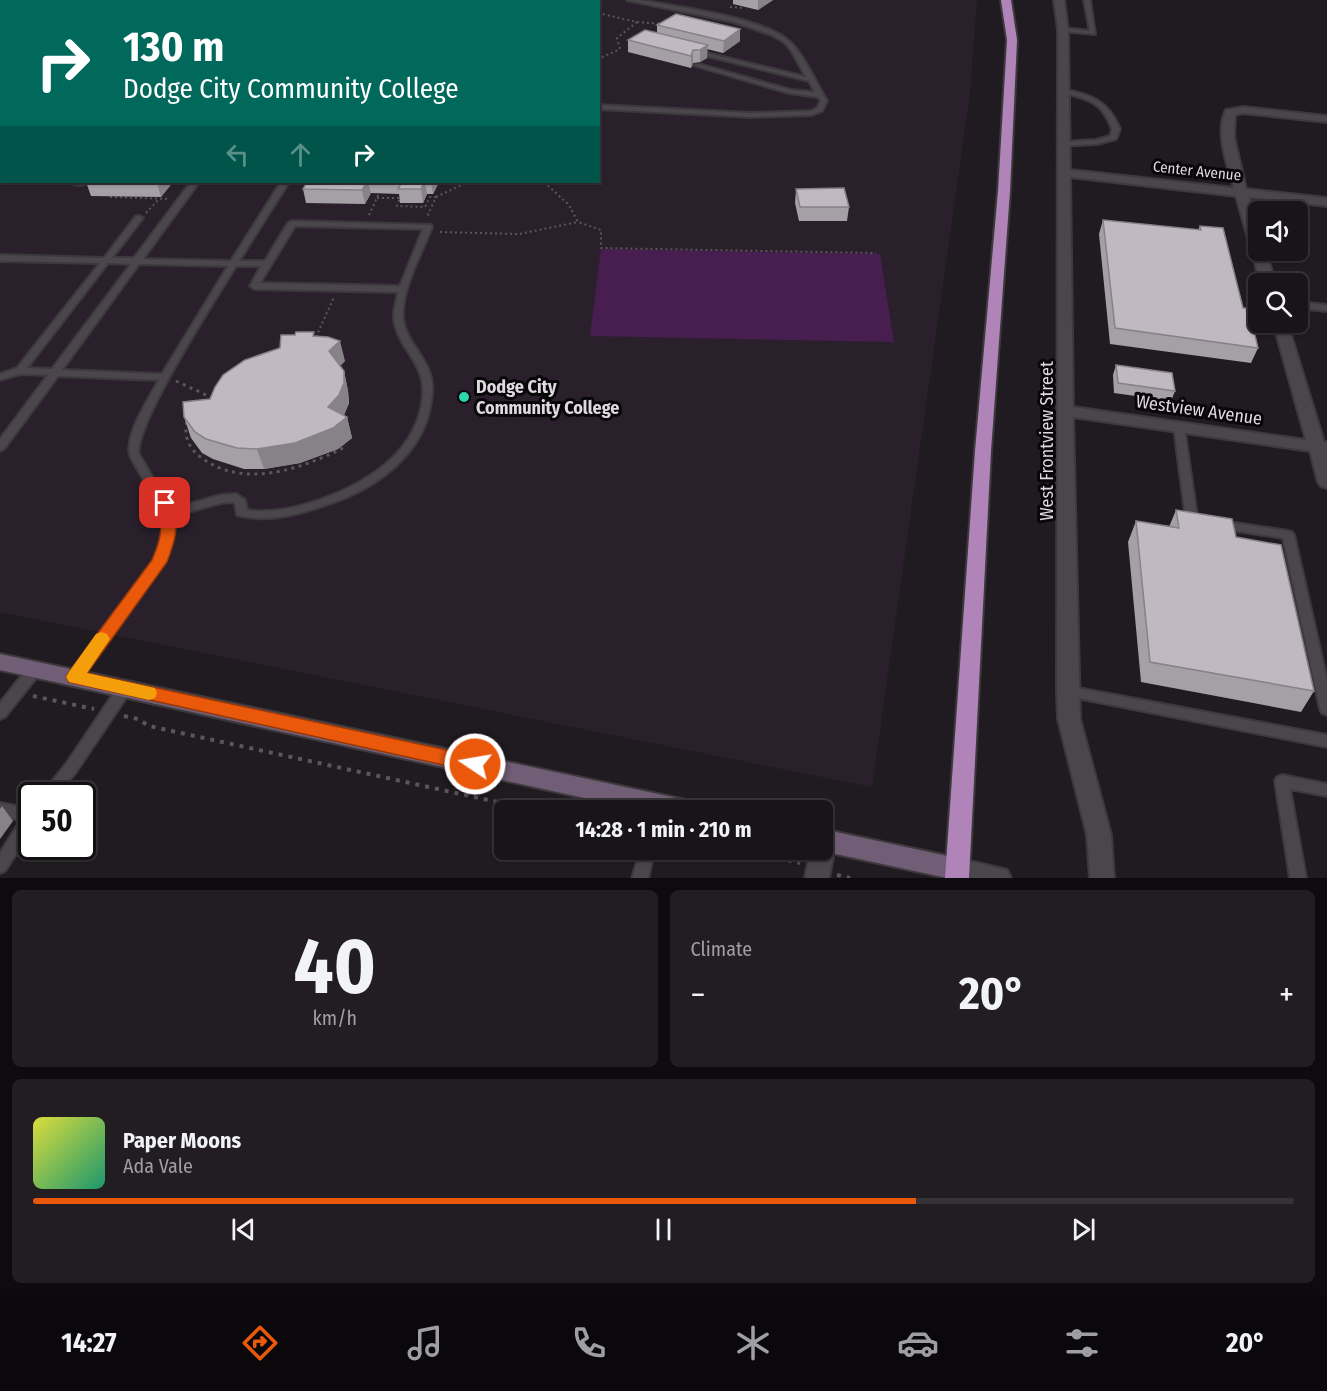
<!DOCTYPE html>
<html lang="en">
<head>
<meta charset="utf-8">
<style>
  :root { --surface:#181418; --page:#211d21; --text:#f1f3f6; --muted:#9f9ea2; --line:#363337; --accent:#ea580c }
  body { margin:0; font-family:"Fira Sans Condensed",sans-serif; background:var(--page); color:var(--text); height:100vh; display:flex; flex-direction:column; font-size:22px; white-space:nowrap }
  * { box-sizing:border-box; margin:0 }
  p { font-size:20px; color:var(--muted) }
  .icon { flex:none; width:33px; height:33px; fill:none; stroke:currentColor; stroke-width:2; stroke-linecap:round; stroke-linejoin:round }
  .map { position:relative; height:878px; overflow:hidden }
  .drawer { display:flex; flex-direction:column; gap:12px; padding:12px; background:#0d0b0d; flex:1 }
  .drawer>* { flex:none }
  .banner { position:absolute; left:0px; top:0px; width:600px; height:183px; box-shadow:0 2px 4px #0004,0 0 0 2px var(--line); background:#00695c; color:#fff; overflow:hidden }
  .fabs { position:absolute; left:1248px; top:201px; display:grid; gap:12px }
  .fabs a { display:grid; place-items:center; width:60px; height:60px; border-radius:9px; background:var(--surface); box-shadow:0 2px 4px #0004,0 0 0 2px var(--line); font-size:30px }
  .speed { position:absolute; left:18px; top:782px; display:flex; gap:12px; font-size:30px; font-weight:700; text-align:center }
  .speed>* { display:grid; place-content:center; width:78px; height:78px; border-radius:50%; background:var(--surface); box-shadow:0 2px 4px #0004,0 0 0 2px var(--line); line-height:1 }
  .speed .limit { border:3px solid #111; border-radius:9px; background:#fff; color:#111 }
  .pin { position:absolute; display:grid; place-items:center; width:51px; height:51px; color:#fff; margin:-26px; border-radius:12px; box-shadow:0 3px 9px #0006 }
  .me { position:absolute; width:66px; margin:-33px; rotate:282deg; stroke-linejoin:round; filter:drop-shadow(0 0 4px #0008) }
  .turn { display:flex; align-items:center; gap:21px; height:126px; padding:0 24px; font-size:27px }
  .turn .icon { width:78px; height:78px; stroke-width:2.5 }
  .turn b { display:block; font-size:42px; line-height:51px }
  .lanes { display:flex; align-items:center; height:57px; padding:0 24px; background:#0003; justify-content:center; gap:30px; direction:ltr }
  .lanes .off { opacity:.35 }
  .big { font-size:45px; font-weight:700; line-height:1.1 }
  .drawer .card { flex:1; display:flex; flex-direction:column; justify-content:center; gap:9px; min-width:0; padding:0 21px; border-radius:9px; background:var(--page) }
  .drawer .dial { align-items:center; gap:0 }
  .dial b { font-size:78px; line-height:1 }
  .song { display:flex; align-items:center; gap:18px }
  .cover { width:72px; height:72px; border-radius:9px; background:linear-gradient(135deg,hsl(60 70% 55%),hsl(160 70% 35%)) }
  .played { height:6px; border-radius:3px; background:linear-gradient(90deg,var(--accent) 70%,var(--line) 70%) }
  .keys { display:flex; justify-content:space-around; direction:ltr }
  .heat { display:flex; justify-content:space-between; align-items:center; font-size:33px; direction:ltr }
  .drawer .tiles { flex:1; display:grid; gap:12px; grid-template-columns:1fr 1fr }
  .card:last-child { grid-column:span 2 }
  .trip { position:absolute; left:494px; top:800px; width:339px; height:60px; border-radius:9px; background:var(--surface); box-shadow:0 2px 4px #0004,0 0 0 2px var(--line); font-weight:700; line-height:60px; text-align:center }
  .tabs { display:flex; height:96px; justify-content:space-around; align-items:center; background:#0a080a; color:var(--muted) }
  .tabs .icon { width:42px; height:42px }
  .tabs .active { color:var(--accent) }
  .tabs b { font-size:27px; color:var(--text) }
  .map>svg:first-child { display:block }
  .built { fill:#29202b; fill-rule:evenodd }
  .green { fill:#471e4f }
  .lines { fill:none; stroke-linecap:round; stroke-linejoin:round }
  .service-casing { stroke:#3c393d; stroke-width:4 }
  .minor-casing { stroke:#3c393d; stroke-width:4 }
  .tertiary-casing { stroke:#3c393d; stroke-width:4 }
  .secondary-casing { stroke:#3c393d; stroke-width:4 }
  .trunk-casing { stroke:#3c393d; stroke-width:4 }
  .path-far2 { stroke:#5b565b; stroke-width:2; stroke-dasharray:2 3; stroke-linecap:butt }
  .path-far1 { stroke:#5b565b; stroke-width:3; stroke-dasharray:3 4.5; stroke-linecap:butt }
  .path { stroke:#5b565b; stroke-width:4; stroke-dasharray:4 6; stroke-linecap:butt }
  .service { fill:#4b454c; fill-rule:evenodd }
  .minor { fill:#4b454c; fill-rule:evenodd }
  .tertiary { fill:#4b454c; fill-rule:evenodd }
  .secondary { fill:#715d75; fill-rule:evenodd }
  .trunk { fill:#b084b9; fill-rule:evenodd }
  .wall { fill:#a59fa6 }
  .shaded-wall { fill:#868287 }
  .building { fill:#c0b9c1; stroke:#868287; stroke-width:1.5 }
  .route { fill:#ea580c; stroke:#983908; stroke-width:1.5 }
  .slow { fill:#f59e0b }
  .poi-dot { fill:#2cd5ab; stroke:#080608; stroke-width:2 }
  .labels { text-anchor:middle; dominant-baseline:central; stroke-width:6; stroke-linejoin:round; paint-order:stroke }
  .far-street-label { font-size:15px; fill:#ddd9de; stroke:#080608 }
  .poi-label { font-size:18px; font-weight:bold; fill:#ddd9de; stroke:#080608; text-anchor:start }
  .street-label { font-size:18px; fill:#ddd9de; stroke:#080608 }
</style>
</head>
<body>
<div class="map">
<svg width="1327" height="878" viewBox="0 0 1327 878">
  <rect width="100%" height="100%" fill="#201b20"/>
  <path class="built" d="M0,0H977L970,93L872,787L0,612ZM2,2H598V182H2Z"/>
  <path class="green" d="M601,249L880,254L894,342L590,336Z"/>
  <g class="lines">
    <defs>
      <path id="service" d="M485,0H491L484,2Z
        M627,0H639C676,7 764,17 790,42C804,55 817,84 827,101L822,111L811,115L751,117L598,109V105L751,113L811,111L817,108L821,101L818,97L789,93L693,65L698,64L791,90L815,92L809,81L691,52L694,50L806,77L791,50L784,42L772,35L734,22Z
        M1084,0H1090L1095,34L1061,31L1060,30L1063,28L1090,31Z
        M0,37H2V41H0Z
        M1062,89C1091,95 1108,100 1120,129L1116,139L1097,144L1060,146V142H1063L1096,140L1110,136L1112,129C1102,101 1086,98 1060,92V90Z
        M0,178L2,182H6L5,183H0Z
        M70,182H88C84,186 74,186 70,182Z
        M191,182H199L143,259L231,261L281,182H289L239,261H265L288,223L292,221L431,225L432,227C422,253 401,290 403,318C405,339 422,352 429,371C433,381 433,391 431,402C424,453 380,485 335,502C304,513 269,524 237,515L235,504L233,502L221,503L174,516C177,533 170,550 163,565L80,681L75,682L70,681L68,677L70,673L154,561C160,544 166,528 161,510L131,458C122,439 149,398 159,380L58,376L4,449L0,451V439L48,375L20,374L0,380V374L17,368L100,263L0,261V255L104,258L136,216H139L143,218L112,258H134ZM295,226L423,229L400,286L260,283ZM108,263L131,264L52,369L27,368ZM139,264L228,266L162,374L62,370ZM236,266H261L250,286L254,289L398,292C397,300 393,310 394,319C397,346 423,362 423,390C423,413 413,436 397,453C366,487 293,517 247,510L245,500L236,494L221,495L171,509L139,454C134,425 217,297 236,266Z
        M1298,302L1327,305V311L1298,308Z
        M1179,424L1184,427L1197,517L1202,521L1200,524L1196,525L1188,523L1186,520L1174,427Z
        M1221,521L1288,531L1292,532L1294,535L1327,680V715L1322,713L1320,709L1283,538L1217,528L1215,525L1217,522Z
        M35,664L40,665L41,669L40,673L5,717L0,719V703L30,665Z
        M125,683L130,684L132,688L130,692L76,772L57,795H41L66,764L120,684Z
        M1067,686L1327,735V747L1067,696L1062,695L1060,691L1062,687Z
        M1282,775L1327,784V796L1290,789L1306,878H1290L1275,781L1277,777Z
        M0,803L22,807L32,803V830L5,871L0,873V853L21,820L0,817Z
        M641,849H655L648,878H632Z"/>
      <path id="minor" d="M1054,0H1064L1068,30L1070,170L1234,188C1227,165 1215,132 1226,110L1243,107L1327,116V122L1243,113L1235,115L1234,137L1246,189L1327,198V206L1249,197L1258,229V250H1266L1275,284H1261L1236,196L1070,177L1073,407L1306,440L1273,322H1287L1324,442H1327V488L1321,486L1318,482L1310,451L1073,417L1080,719L1111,835L1114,878H1090L1087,835L1058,719L1057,691L1058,30Z
        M824,830L832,833L836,841L829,878H805L811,849H822V831Z"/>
      <path id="tertiary" d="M957,858L1007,870L1011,878H952L945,869L949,861Z"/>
      <path id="secondary" d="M0,654L686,800L694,803L697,810H639L0,670Z
        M822,829L957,858L965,861L969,869L965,877L947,878L822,851L818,849H822Z"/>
      <path id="trunk" d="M1001,0H1011L1017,40L1010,191L991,451L969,878H945L975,451L998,191L1007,40Z"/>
    </defs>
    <use href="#service" class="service-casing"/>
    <use href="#minor" class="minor-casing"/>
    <use href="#tertiary" class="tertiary-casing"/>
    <use href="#secondary" class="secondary-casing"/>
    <use href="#trunk" class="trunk-casing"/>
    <path class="path-far2" d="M547,0L553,2
      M509,2L512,0
      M730,7L744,8
      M598,13L637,22L617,38L620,49L598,59
      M637,22L662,24
      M544,182L569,205L578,222L601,230V248L876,253
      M110,197L169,199
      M436,197L468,182
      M377,198H400L397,206L425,207L430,197H436L427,217
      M146,213L159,199
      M369,215L380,191
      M440,232L519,234L578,222
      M316,337L334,297"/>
    <path class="path-far1" d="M316,338L317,336
      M176,381L213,398
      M187,422C183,437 190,450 202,458C245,490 304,468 347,446"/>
    <path class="path" d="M33,696L94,709
      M124,716L138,719L149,726L534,810
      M739,849L800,863
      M837,875L850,878"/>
    <use href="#service" class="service"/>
    <use href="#minor" class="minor"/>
    <use href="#tertiary" class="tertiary"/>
    <use href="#secondary" class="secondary"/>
    <use href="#trunk" class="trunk"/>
  </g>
  <path class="wall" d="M387,0H455V2H387Z
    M733,0H773L758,10L733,4Z
    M657,25L740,29V41L723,53L707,49V58L700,62L693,63L691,68L628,52V40L657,33Z
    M0,100H2V118L0,117Z
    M86,182H173L161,197L91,196Z
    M307,182H439L433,194H427L423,203H400L399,194L371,193L365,204L306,203L303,189Z
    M796,189L849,207L847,221H799L795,203Z
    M1103,220L1198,230L1200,226L1243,308L1250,331L1258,348L1251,363L1110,344L1099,234Z
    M315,336L345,361L340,366L344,371L348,391L349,403L344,415L347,417L352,438L338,449L300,463L264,469H244L213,459L202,453L191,438L184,417L210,399Z
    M1116,365L1175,391L1171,401L1114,393L1113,375Z
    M1176,510L1236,537L1314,691L1301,712L1141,682L1128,542L1136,521L1169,527Z"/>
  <path class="shaded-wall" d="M758,0H773L758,10Z
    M740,29V41L723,53L724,41Z
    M708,45L707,58L700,62V50Z
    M693,50V63L691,68V56Z
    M158,182H173L161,197L157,183Z
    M367,182H368L371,193L365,204L362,190Z
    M424,182H425L427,194L423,203L421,189Z
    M431,182H439L433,194Z
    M340,341L345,361L334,371L329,351Z
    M344,371L348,391L349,403L344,415L328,407Z
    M347,417L352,438L338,449L300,463L264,469L257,449Z
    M2,806L13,821L0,839V809Z"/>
  <path class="building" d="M411,0H452L448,2H414Z
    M676,14L740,29L724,41L657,25Z
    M645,30L708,45L700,50H693L691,56L628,40Z
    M86,182H158L157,183Z
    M307,182H367L362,190L303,189Z
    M402,182H424L421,189H398Z
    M844,188L849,207H800L796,189Z
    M1103,220L1201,230L1200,226L1223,228L1243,308H1246L1250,331H1254L1258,348L1115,328Z
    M296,332H314L313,336L328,337L340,341L329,351L344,371V383L339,395L328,407L347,417L333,428L295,443L257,449L237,448L206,439L195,432L184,417L183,402L210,399L215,387L223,375L245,360L280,348L281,335H295Z
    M1116,365L1172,373L1175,391L1118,383Z
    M1176,510L1232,519L1236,537L1281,545L1314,691L1150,662L1136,521L1179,528Z"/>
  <path class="route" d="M165,498L172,503C179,528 176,538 167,562L87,673L475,756L481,758L484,764L481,770L475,772L69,682L66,677L69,672L152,560C162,537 163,527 157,503Z"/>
  <path class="slow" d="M101,632L107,634L110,639L87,673L155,688L157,693L155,698L149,700L69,682L66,677L69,672L96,634Z"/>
  <circle class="poi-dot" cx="464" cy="397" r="6"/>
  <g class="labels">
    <g class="far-street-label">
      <text transform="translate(1197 171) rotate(6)">Center Avenue</text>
    </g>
    <g class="poi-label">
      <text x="476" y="387">Dodge City<tspan x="476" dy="21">Community College</tspan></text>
    </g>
    <g class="street-label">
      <text transform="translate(1199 410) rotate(8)">Westview Avenue</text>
      <text transform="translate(1047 441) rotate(-90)">West Frontview Street</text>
    </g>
  </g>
</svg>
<div class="fabs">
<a><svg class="icon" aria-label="sound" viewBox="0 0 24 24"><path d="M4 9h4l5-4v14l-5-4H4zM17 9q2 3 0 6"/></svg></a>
<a><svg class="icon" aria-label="search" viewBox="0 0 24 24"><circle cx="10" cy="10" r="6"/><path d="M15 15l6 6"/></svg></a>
</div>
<div class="speed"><div class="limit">50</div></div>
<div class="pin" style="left:165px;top:503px;background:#d93025"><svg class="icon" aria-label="arrive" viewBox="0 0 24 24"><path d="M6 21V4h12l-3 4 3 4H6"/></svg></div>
<svg class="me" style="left:475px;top:764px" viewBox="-20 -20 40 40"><circle r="17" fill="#ea580c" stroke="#fff" stroke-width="3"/><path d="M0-11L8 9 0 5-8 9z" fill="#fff"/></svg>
<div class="trip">14:28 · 1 min · 210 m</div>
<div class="banner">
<div class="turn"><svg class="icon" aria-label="right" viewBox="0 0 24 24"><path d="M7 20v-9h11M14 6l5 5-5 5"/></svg><div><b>130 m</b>Dodge City Community College</div></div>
<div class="lanes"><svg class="icon off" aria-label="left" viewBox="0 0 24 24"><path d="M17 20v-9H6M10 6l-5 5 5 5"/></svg><svg class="icon off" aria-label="ahead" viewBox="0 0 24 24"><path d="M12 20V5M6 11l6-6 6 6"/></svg><svg class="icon" aria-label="right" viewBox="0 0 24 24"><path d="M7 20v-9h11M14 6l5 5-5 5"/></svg></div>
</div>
</div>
<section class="drawer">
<div class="tiles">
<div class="card dial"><b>40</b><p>km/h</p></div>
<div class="card"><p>Climate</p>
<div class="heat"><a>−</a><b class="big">20°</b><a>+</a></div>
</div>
<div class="card">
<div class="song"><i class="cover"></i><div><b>Paper Moons</b><p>Ada Vale</p></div></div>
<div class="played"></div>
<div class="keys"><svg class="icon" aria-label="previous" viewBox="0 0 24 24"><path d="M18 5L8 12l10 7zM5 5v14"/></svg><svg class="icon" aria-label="pause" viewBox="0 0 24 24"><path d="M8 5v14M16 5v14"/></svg><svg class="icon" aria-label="next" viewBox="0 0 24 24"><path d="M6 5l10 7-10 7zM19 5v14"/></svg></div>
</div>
</div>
</section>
<nav class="tabs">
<b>14:27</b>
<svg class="icon active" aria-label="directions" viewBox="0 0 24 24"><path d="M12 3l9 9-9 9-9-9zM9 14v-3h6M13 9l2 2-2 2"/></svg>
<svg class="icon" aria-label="music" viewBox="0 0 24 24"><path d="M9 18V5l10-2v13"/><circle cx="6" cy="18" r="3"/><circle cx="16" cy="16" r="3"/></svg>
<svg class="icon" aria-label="phone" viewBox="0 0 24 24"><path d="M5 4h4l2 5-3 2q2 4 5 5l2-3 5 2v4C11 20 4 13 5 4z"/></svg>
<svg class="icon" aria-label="climate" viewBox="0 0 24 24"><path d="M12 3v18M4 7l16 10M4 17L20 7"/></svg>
<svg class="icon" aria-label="car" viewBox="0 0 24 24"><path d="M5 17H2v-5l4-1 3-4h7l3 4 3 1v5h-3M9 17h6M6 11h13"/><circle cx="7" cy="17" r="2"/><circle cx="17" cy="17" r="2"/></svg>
<svg class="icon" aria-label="filters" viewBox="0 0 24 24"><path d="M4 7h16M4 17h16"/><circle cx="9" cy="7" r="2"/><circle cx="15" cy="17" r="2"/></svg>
<b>20°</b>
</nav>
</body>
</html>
